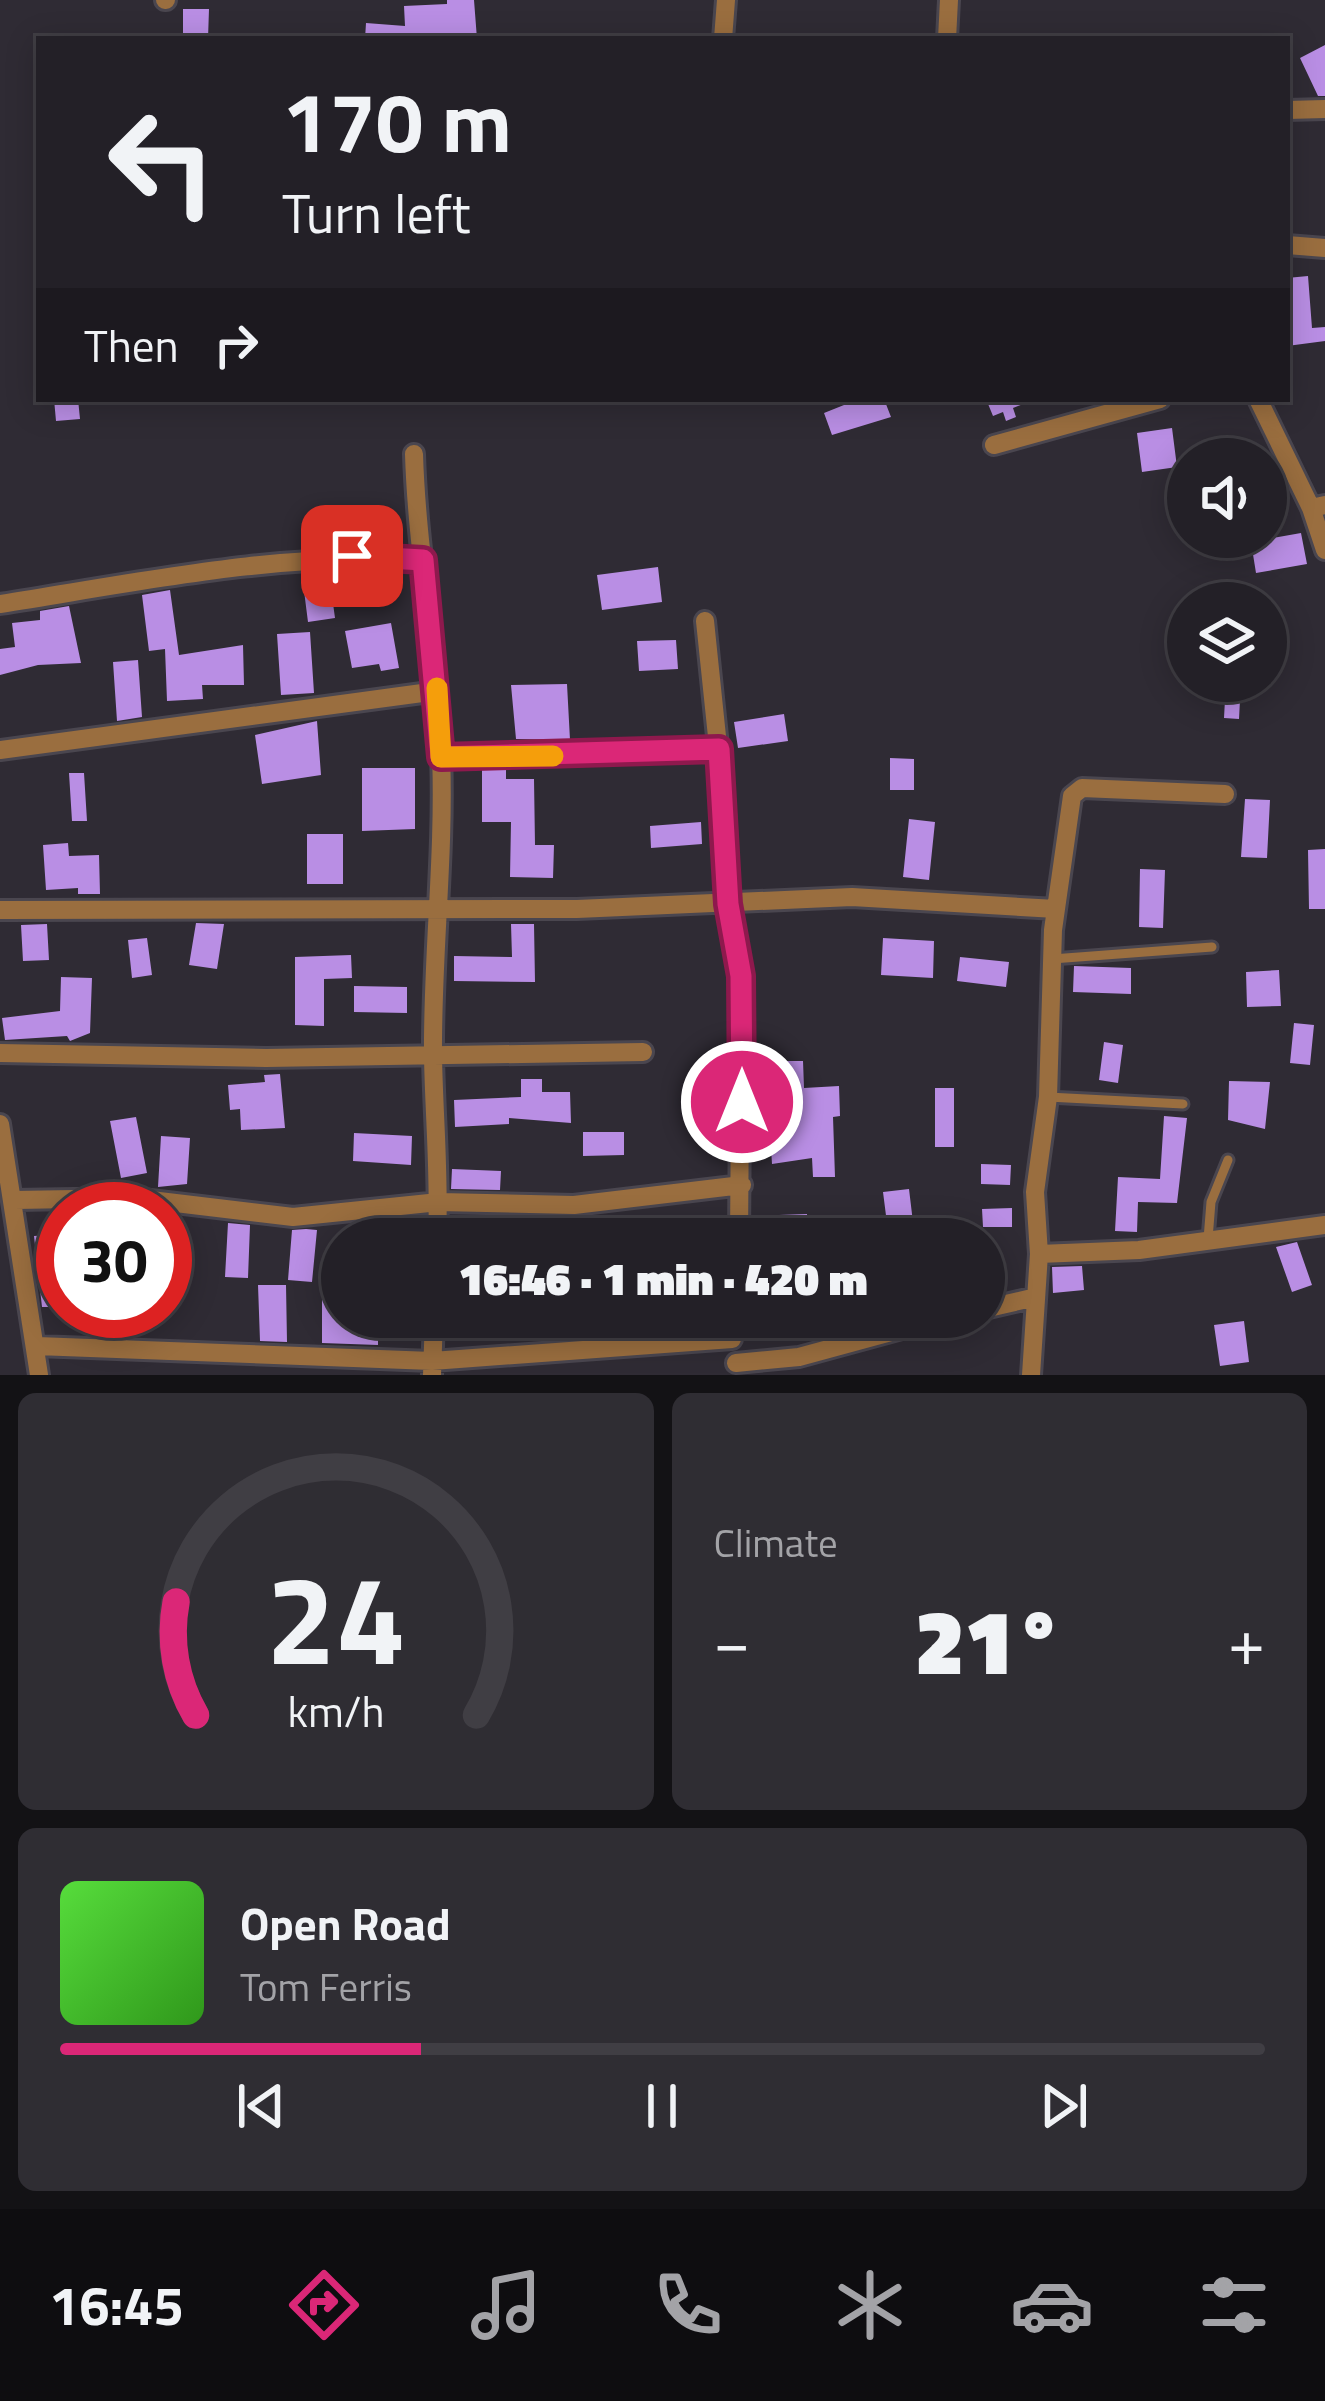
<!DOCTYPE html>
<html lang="en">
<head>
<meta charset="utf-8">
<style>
  :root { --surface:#232027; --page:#2f2d33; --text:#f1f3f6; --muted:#a3a3a7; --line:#403e44; --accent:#db2777 }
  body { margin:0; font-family:"Titillium Web",sans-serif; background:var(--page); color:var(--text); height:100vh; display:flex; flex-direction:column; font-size:45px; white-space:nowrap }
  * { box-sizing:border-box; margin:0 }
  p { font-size:39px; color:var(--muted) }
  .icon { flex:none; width:66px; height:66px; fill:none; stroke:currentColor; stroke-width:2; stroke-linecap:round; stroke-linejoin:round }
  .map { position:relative; height:1375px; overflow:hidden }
  .side { display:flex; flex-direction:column; gap:18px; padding:18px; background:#131215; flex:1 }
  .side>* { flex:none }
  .top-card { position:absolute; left:36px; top:36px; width:1254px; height:366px; border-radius:0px; box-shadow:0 6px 30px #0003,0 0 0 3px var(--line); background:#232027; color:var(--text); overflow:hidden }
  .controls { position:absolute; left:1167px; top:438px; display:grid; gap:24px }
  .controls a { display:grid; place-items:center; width:120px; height:120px; border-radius:50%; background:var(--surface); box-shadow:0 6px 30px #0003,0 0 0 3px var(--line); font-size:60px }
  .speed { position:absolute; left:36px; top:1182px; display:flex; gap:24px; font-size:60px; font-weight:700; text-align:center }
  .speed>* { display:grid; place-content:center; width:156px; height:156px; border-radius:50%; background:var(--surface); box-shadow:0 6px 30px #0003,0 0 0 3px var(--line); line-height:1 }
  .speed .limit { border:18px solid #d22; background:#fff; color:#111 }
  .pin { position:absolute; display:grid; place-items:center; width:102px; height:102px; color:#fff; margin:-51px; border-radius:24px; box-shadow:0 6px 18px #0006 }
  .me { position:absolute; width:132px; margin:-66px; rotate:0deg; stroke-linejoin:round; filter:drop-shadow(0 0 9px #0008) }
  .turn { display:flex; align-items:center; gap:42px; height:252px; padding:0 48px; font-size:54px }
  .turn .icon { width:156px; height:156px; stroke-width:2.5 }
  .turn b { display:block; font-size:84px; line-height:102px }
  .then { display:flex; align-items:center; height:114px; padding:0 48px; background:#0003; gap:24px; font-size:45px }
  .big { font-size:90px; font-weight:800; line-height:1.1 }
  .side .widget { flex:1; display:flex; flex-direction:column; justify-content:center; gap:18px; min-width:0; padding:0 42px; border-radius:18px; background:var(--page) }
  .side .dial { align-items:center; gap:0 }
  .dial svg { height:312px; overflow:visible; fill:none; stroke:var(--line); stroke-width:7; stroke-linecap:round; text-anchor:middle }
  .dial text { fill:var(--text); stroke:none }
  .song { display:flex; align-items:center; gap:36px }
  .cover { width:144px; height:144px; border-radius:18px; background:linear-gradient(135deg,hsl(110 70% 55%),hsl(110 70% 35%)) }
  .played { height:12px; border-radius:6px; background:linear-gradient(90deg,var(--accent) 30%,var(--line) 30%) }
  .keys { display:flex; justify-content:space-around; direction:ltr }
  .heat { display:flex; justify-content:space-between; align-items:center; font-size:66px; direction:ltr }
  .side .tiles { flex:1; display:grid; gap:18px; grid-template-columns:1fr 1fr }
  .widget:last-child { grid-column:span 2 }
  .trip { position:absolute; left:321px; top:1218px; width:684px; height:120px; border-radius:60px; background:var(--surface); box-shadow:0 6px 30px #0003,0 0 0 3px var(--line); font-weight:800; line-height:120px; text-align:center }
  .tab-bar { display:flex; height:192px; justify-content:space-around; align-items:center; background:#0e0d10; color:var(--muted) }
  .tab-bar .icon { width:84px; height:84px }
  .tab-bar .active { color:var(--accent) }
  .tab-bar b { font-size:54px; color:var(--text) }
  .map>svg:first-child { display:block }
  .building { fill:#b98ee4 }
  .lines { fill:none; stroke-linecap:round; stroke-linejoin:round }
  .service-casing { stroke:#4a464f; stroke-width:15 }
  .minor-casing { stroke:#4a464f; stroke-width:24 }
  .service { stroke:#9a6e3f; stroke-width:9 }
  .minor { stroke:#9a6e3f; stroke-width:18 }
  .route-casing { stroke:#8e194d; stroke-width:30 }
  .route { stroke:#db2777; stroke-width:21 }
  .slow { stroke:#f59e0b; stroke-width:21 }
</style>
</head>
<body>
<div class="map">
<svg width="1325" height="1375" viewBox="0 0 1325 1375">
  <rect width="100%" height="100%" fill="#2f2b34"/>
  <path class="building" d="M447,0H474L477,39H365L366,23L405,26L404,6L447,4Z
    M183,9H209L208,39H183Z
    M1325,45V96H1318L1300,58Z
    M1308,276L1312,328L1325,327V341L1287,346V278Z
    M54,399H78L80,419L56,421Z
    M847,399H884L891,417L832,435L824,413L849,403Z
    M986,399H1034V400L1013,408L1016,417L1006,421L1003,412L993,416Z
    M1172,428L1177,467L1142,472L1137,433Z
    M1301,533L1307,564L1256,573L1251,542Z
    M658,567L662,602L602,610L597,575Z
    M329,574L335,618L308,622L302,575Z
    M170,590L179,655L243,645L244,685H202L203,699L167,701L165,649L149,651L142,595Z
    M69,606L81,663L38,665L0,675V649L15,647L12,623L40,620V611Z
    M391,623L399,668L381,671L379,664L352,668L345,631Z
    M310,632L314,693L281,695L277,634Z
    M676,640L678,669L639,671L637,641Z
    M138,660L142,717L117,721L113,662Z
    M1226,681H1241L1239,719L1224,718Z
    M567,684L570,740L516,739L511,685Z
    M784,714L788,741L738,748L734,722Z
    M317,721L321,775L262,784L255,735Z
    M890,758L914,759V790H890Z
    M362,768H415V829L362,831Z
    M482,769H506V779H534L535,845H554L553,878L510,877L511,822H482Z
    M69,773H84L87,821H72Z
    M1245,799L1270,800L1267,858L1241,857Z
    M909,819L935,822L929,880L903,877Z
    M701,822L702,844L651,848L650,826Z
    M307,834H343V884H307Z
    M68,843L69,856L99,855L100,894H78V888L46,890L43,845Z
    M1325,849V909H1309L1308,850Z
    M1140,869L1165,870L1163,928L1139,927Z
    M196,923L224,924L217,969L189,965Z
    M47,924L49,960L23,961L21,925Z
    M511,924H534L535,982L454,981V956L512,957Z
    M147,938L152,975L132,978L128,940Z
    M883,938L934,941L933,978L881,975Z
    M351,955L352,978L324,979V1026L295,1025V957Z
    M960,957L1009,962L1006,987L957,981Z
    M1074,966L1131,968V994L1073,992Z
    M1279,970L1281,1006L1247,1007L1246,972Z
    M61,977L92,978L90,1033L70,1041L67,1036L5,1040L2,1018L60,1011Z
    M354,986L407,987V1013L354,1012Z
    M1294,1023L1314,1025L1310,1065L1290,1063Z
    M1104,1042L1123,1045L1118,1083L1099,1080Z
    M772,1061H803L804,1088L839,1086L840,1116L833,1117L835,1177H813L812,1158L772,1164L766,1068H772Z
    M280,1074L285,1128L241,1130L240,1109L230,1110L228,1085L265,1082L264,1075Z
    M521,1079H542V1092H570L571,1123L509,1118V1124L455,1127L454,1100L521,1097Z
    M1229,1081L1270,1082L1265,1129L1228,1120Z
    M935,1088H954V1147H935Z
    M1164,1116L1187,1118L1177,1203L1138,1202L1137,1232L1115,1231L1118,1177L1160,1179Z
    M136,1117L147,1173L121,1178L110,1121Z
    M583,1132H624V1155L583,1156Z
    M354,1133L412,1136L411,1165L353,1161Z
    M161,1136L190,1138L187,1184L158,1187Z
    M981,1164L1011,1165L1010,1185L981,1184Z
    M452,1169L501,1171L500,1190L451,1189Z
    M909,1189L915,1239H889L883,1192Z
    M1012,1208V1227H983L982,1209Z
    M807,1214L808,1236L760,1238L759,1225L780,1224L779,1215Z
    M228,1223L250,1225L248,1278L225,1277Z
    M306,1229L317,1230L312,1282L288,1280L292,1230Z
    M63,1234V1307H42L34,1236Z
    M1297,1242L1312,1285L1292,1292L1276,1247Z
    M1082,1266L1084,1290L1053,1293L1052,1267Z
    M258,1285H286L287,1342L260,1341Z
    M322,1289L342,1290L347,1324H378V1345L322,1343Z
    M1244,1321L1249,1362L1220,1366L1214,1325Z"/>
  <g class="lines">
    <defs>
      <path id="service" d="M1052,959L1212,947
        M1048,1097L1183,1104
        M1208,1239L1211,1202L1228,1160"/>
      <path id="minor" d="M165,0H166
        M723,39L726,0
        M947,39L949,0
        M1287,110L1325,109
        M1287,245L1325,248
        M1258,399L1311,508L1325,505
        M994,445L1160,399
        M414,454C417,554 437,653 441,754C445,855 432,955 433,1056C434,1117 440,1178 437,1239
        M1311,508L1325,550
        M0,604C140,582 281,552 423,560
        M705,621L726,823L728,905L741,976L739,1239
        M0,750L437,691
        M441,757L719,749
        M0,910L577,909L852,897L1056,909
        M0,1053L266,1058L643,1052
        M0,1124L39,1375
        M15,1200L134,1198L293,1217L439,1202L574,1205L742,1185
        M1039,1254L1035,1192L1048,1097L1053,930L1072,796L1082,788L1225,794
        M984,1309L1036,1297
        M37,1346L432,1361L732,1339
        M736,1363L799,1357L946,1317
        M432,1375L434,1317
        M1031,1375L1039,1254L1139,1250L1325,1225"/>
    </defs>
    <use href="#service" class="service-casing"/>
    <use href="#minor" class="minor-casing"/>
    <use href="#service" class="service"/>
    <use href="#minor" class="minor"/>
  </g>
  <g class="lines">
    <defs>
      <path id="route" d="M352,556L423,560L441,757L719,749L728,904L741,976L742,1102"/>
    </defs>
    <use href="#route" class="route-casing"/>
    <use href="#route" class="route"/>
    <path class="slow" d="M437,688L441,757L553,756"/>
  </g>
</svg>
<div class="controls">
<a><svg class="icon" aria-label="sound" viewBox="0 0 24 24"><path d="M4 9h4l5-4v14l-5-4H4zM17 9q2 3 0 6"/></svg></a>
<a><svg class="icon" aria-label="layers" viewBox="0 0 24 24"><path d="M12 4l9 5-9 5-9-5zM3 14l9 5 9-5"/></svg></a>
</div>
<div class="speed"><div class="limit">30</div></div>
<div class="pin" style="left:352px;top:556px;background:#d93025"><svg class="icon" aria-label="arrive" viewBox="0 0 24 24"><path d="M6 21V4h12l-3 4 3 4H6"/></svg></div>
<svg class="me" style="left:742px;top:1102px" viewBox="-20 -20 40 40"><circle r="17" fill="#db2777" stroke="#fff" stroke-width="3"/><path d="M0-11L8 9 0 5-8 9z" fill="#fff"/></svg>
<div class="trip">16:46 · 1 min · 420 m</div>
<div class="top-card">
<div class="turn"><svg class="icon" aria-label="left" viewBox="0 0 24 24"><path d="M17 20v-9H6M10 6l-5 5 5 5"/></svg><div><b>170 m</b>Turn left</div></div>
<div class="then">Then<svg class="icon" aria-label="right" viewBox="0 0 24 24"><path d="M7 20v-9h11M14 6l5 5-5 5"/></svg></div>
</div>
</div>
<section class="side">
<div class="tiles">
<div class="widget dial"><svg viewBox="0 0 100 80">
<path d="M14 69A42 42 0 1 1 86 69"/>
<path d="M14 69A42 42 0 0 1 9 40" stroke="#db2777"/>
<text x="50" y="56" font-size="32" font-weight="700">24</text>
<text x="50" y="72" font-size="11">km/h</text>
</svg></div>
<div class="widget"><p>Climate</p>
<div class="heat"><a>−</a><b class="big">21°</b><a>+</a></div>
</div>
<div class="widget">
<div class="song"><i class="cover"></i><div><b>Open Road</b><p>Tom Ferris</p></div></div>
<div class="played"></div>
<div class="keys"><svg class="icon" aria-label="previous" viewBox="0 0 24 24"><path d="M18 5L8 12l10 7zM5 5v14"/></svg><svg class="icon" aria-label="pause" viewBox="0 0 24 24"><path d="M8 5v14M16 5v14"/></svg><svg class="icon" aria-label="next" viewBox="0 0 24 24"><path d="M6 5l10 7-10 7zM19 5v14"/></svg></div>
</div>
</div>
</section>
<nav class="tab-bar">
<b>16:45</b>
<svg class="icon active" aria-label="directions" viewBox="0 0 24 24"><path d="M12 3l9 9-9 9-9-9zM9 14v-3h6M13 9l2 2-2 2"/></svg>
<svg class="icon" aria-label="music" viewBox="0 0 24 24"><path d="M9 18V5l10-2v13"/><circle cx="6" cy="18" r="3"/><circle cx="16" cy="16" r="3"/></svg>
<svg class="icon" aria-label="phone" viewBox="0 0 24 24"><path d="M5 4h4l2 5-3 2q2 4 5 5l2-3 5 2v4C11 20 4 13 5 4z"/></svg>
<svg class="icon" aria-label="climate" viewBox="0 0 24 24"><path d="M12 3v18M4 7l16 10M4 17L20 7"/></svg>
<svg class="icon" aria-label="car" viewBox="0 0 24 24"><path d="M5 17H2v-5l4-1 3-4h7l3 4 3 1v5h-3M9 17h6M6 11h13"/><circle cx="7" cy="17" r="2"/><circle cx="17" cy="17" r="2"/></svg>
<svg class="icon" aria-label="filters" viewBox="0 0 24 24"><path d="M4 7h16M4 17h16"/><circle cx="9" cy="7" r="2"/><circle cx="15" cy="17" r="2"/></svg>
</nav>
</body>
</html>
